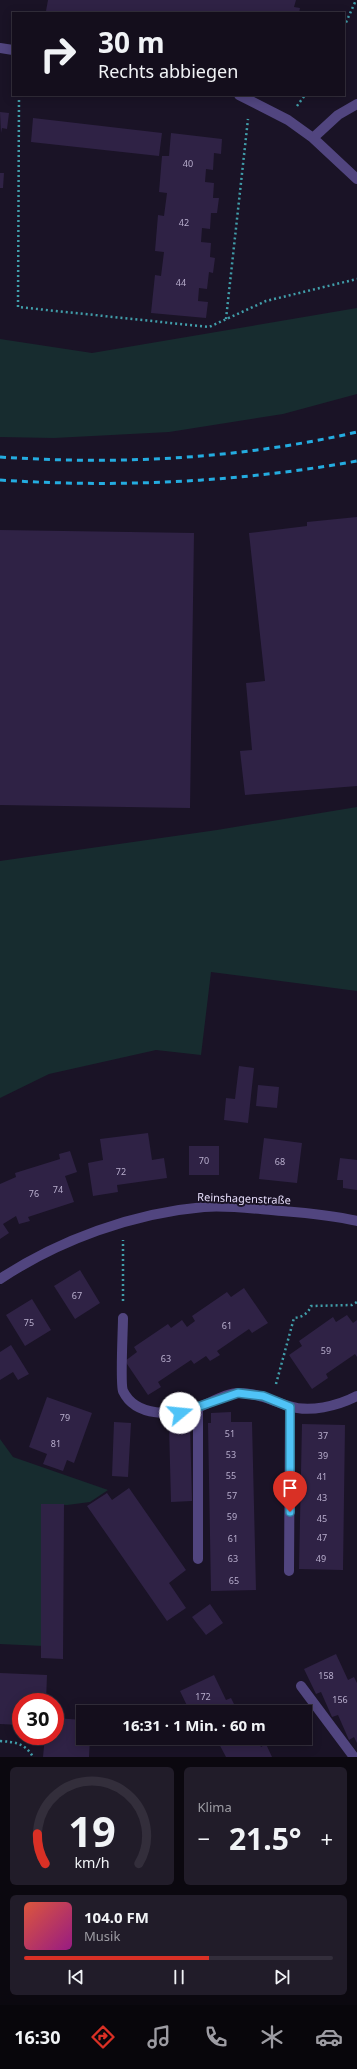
<!DOCTYPE html>
<html lang="de">
<head>
<meta charset="utf-8">
<style>
  :root { --surface:#140e1c; --page:#211c29; --text:#f1f3f6; --muted:#9d9ca3; --line:#332e3b; --accent:#d93025 }
  body { margin:0; font-family:"Noto Sans",sans-serif; background:var(--page); color:var(--text); height:100vh; display:flex; flex-direction:column; font-size:15px; white-space:nowrap }
  * { box-sizing:border-box; margin:0 }
  p { font-size:13px; color:var(--muted) }
  .icon { flex:none; width:22px; height:22px; fill:none; stroke:currentColor; stroke-width:2; stroke-linecap:round; stroke-linejoin:round }
  .map { position:relative; height:1757px; overflow:hidden }
  .side { display:flex; flex-direction:column; gap:10px; padding:10px; background:#0b080f; flex:1 }
  .side>* { flex:none }
  .guide { position:absolute; left:12px; top:12px; width:333px; height:84px; border-radius:0px; box-shadow:0 2px 10px #0003,0 0 0 1px var(--line); background:#140e1c; color:var(--text); overflow:hidden }
  .speed { position:absolute; left:12px; top:1693px; display:flex; gap:8px; font-size:20px; font-weight:700; text-align:center }
  .speed>* { display:grid; place-content:center; width:52px; height:52px; border-radius:50%; background:var(--surface); box-shadow:0 2px 10px #0003,0 0 0 1px var(--line); line-height:1 }
  .speed .limit { border:6px solid #d22; background:#fff; color:#111 }
  .pin { position:absolute; display:grid; place-items:center; width:34px; height:34px; color:#fff; margin:-41px -17px; border-radius:50% 50% 50% 0; rotate:-45deg; box-shadow:0 0 4px #0007 }
  .pin .icon { rotate:45deg }
  .me { position:absolute; width:44px; margin:-22px; rotate:73deg; stroke-linejoin:round; filter:drop-shadow(0 0 3px #0008) }
  .turn { display:flex; align-items:center; gap:14px; height:84px; padding:0 20px; font-size:18px }
  .turn .icon { width:52px; height:52px; stroke-width:2.5 }
  .turn b { display:block; font-size:28px; line-height:34px }
  .big { font-size:30px; font-weight:700; line-height:1.1 }
  .side .widget { flex:1; display:flex; flex-direction:column; justify-content:center; gap:6px; min-width:0; padding:0 14px; border-radius:6px; background:var(--page) }
  .side .dial { align-items:center; gap:0 }
  .dial svg { height:104px; overflow:visible; fill:none; stroke:var(--line); stroke-width:7; stroke-linecap:round; text-anchor:middle }
  .dial text { fill:var(--text); stroke:none }
  .song { display:flex; align-items:center; gap:12px }
  .cover { width:48px; height:48px; border-radius:6px; background:linear-gradient(135deg,hsl(10 70% 55%),hsl(310 70% 35%)) }
  .played { height:4px; border-radius:2px; background:linear-gradient(90deg,var(--accent) 60%,var(--line) 60%) }
  .keys { display:flex; justify-content:space-around; direction:ltr }
  .heat { display:flex; justify-content:space-between; align-items:center; font-size:22px; direction:ltr }
  .side .tiles { flex:1; display:grid; gap:10px; grid-template-columns:1fr 1fr }
  .widget:last-child { grid-column:span 2 }
  .trip { position:absolute; left:76px; top:1705px; width:236px; height:40px; border-radius:0px; background:var(--surface); box-shadow:0 2px 10px #0003,0 0 0 1px var(--line); font-weight:700; line-height:40px; text-align:center }
  .tabs { display:flex; height:64px; justify-content:space-around; align-items:center; background:#08060b; color:var(--muted) }
  .tabs .icon { width:28px; height:28px }
  .tabs .on { color:var(--accent) }
  .tabs b { font-size:18px; color:var(--text) }
  .map>svg:first-child { display:block }
  .green { fill:#172c2f }
  .building { fill:#2f2245 }
  .lines { fill:none; stroke-linecap:round; stroke-linejoin:round }
  .path { stroke:#419eaa; stroke-width:2.5; stroke-dasharray:2 3; stroke-linecap:butt }
  .minor { stroke:#51457f; stroke-width:10 }
  .rail { stroke:#24ace0; stroke-width:3; stroke-dasharray:6 5; stroke-linecap:butt }
  .route-casing { stroke:#337fa1; stroke-width:10 }
  .route { stroke:#4fc3f7; stroke-width:7 }
  .labels { text-anchor:middle; dominant-baseline:central; stroke-width:4; stroke-linejoin:round; paint-order:stroke }
  .number-label { font-size:9px; fill:#b8aecd }
  .street-label { font-size:11px; fill:#e6ddfa; stroke:#1a1326 }
</style>
</head>
<body>
<div class="map">
<svg width="357" height="1757" viewBox="0 0 357 1757">
  <rect width="100%" height="100%" fill="#1a1326"/>
  <path class="green" d="M357,308V394L283,414L169,432L54,438L0,437V339L92,353Z
    M357,807V991L211,972L201,1055L156,1050L49,1074L0,1098V861L217,830Z
    M0,1439L13,1457L108,1490L90,1502L67,1505L45,1504L44,1646L0,1644Z"/>
  <path class="building" d="M48,0H296L294,7L300,8L299,13H139L130,11V13H56L46,11Z
    M0,112L9,113L7,129L2,128L1,133Z
    M33,118L162,133L159,156L31,142Z
    M171,133L222,139L221,154L214,153L213,170L206,169L205,182L214,183L213,198H219L217,213H211L210,229L202,228L201,242L211,243L210,257L215,258L213,273L209,272L207,289L199,288L198,301L208,302L206,318L151,313L155,275L161,276L164,252L155,251L158,215L164,216L167,193L159,192L162,156H169Z
    M0,173H4L3,188H0Z
    M357,517V786L245,795L240,751L252,750L246,683L265,681L249,533L307,526V522Z
    M0,530L194,533L190,808L0,805Z
    M239,1066L254,1068L248,1123L224,1120L226,1098L235,1099Z
    M258,1085L279,1087L277,1108L256,1106Z
    M148,1133L152,1160L164,1158L167,1178L117,1185L118,1192L93,1196L88,1163L103,1160L100,1139Z
    M264,1138L302,1143L297,1183L259,1179Z
    M189,1146H219V1175H189Z
    M70,1151L77,1172L65,1176L74,1202L28,1217L30,1221L19,1224L16,1216L3,1224L9,1233L0,1239V1184L16,1177L15,1173L60,1159L59,1154Z
    M340,1158L357,1160V1190L343,1188V1180H337Z
    M80,1270L100,1303L75,1319L54,1286Z
    M244,1288L268,1323L252,1333L249,1329L217,1351L220,1355L210,1361L206,1356L194,1364L191,1360L158,1382L161,1387L148,1395L125,1361L137,1352L134,1347L168,1324L171,1328L182,1320L187,1327L195,1321L192,1316L227,1292L231,1297Z
    M32,1299L51,1330L25,1346L6,1315Z
    M347,1315L353,1323L357,1320V1357L355,1354L326,1374L328,1378L312,1389L289,1355L302,1346L299,1341L333,1317L336,1322Z
    M11,1345L29,1374L18,1380L13,1372L0,1380V1352Z
    M47,1397L92,1413L74,1463L67,1460L63,1471L43,1464L47,1454L29,1447Z
    M231,1412V1422H252L256,1590L211,1591L208,1423H211V1413Z
    M114,1422L131,1423L128,1477L112,1476Z
    M190,1424L192,1501L171,1502L169,1425Z
    M302,1424L345,1425L343,1570L299,1569Z
    M129,1488L186,1570L169,1583L186,1608L167,1621L87,1506L107,1493L112,1500Z
    M41,1504H64L63,1659L41,1658Z
    M210,1604L223,1623L206,1635L192,1617Z
    M336,1654L348,1680L354,1677L357,1683V1743L354,1737L349,1740L338,1715L332,1717L321,1692L316,1694L304,1669Z
    M0,1673L47,1675L46,1702H21V1725L0,1724Z
    M214,1675L226,1700L231,1698L238,1712H190L180,1691Z
    M55,1718L83,1720V1738H90L89,1757H43L45,1736H55Z
    M216,1738H257L261,1747L266,1744L272,1757H226Z"/>
  <g class="lines">
    <path class="path" d="M344,27L356,0
      M19,95L18,307L209,327L266,301L357,279
      M297,106L305,95
      M226,319L248,119
      M123,1301V1240
      M276,1384L294,1318C302,1317 308,1314 311,1306L352,1305L357,1302
      M0,1741C15,1742 25,1743 33,1757"/>
    <path class="minor" d="M0,48L13,50
      M239,95L288,120L313,138L357,179
      M313,138L338,115L357,104
      M0,1279C59,1240 133,1213 204,1207C229,1205 256,1209 282,1211C307,1213 332,1215 357,1221
      M123,1318C123,1329 120,1384 123,1391C136,1418 173,1415 197,1408C208,1404 229,1392 239,1393C258,1393 272,1401 289,1406C309,1413 338,1406 357,1396
      M198,1559V1408
      M289,1571L290,1407
      M301,1686L354,1757"/>
    <path class="rail" d="M0,457C119,465 240,459 357,432
      M0,480C118,488 240,482 357,461"/>
  </g>
  <g class="lines">
    <defs>
      <path id="route" d="M180,1413L238,1393L263,1396L290,1407V1512"/>
    </defs>
    <use href="#route" class="route-casing"/>
    <use href="#route" class="route"/>
  </g>
  <g class="labels">
    <g class="number-label">
      <text x="188" y="163">40</text>
      <text x="184" y="222">42</text>
      <text x="181" y="282">44</text>
      <text x="204" y="1160">70</text>
      <text x="280" y="1161">68</text>
      <text x="121" y="1171">72</text>
      <text x="58" y="1189">74</text>
      <text x="34" y="1193">76</text>
      <text x="77" y="1295">67</text>
      <text x="29" y="1322">75</text>
      <text x="227" y="1325">61</text>
      <text x="326" y="1350">59</text>
      <text x="166" y="1358">63</text>
      <text x="65" y="1417">79</text>
      <text x="230" y="1433">51</text>
      <text x="323" y="1435">37</text>
      <text x="56" y="1443">81</text>
      <text x="231" y="1454">53</text>
      <text x="323" y="1455">39</text>
      <text x="231" y="1475">55</text>
      <text x="322" y="1476">41</text>
      <text x="232" y="1495">57</text>
      <text x="322" y="1497">43</text>
      <text x="232" y="1516">59</text>
      <text x="322" y="1518">45</text>
      <text x="322" y="1537">47</text>
      <text x="233" y="1538">61</text>
      <text x="233" y="1558">63</text>
      <text x="321" y="1558">49</text>
      <text x="234" y="1580">65</text>
      <text x="326" y="1675">158</text>
      <text x="203" y="1696">172</text>
      <text x="340" y="1699">156</text>
    </g>
    <g class="street-label">
      <text transform="translate(244 1198) rotate(2)">Reinshagenstraße</text>
    </g>
  </g>
</svg>
<div class="speed"><div class="limit">30</div></div>
<div class="pin" style="left:290px;top:1512px;background:#d93025"><svg class="icon" aria-label="arrive" viewBox="0 0 24 24"><path d="M6 21V4h12l-3 4 3 4H6"/></svg></div>
<svg class="me" style="left:180px;top:1413px" viewBox="-20 -20 40 40"><circle r="19" fill="#fff"/><path d="M0-13L10 11 0 6-10 11z" fill="#4fc3f7"/></svg>
<div class="trip">16:31 · 1 Min. · 60 m</div>
<div class="guide">
<div class="turn"><svg class="icon" aria-label="right" viewBox="0 0 24 24"><path d="M7 20v-9h11M14 6l5 5-5 5"/></svg><div><b>30 m</b>Rechts abbiegen</div></div>
</div>
</div>
<section class="side">
<div class="tiles">
<div class="widget dial"><svg viewBox="0 0 100 80">
<path d="M14 69A42 42 0 1 1 86 69"/>
<path d="M14 69A42 42 0 0 1 8 46" stroke="#d93025"/>
<text x="50" y="56" font-size="32" font-weight="700">19</text>
<text x="50" y="72" font-size="11">km/h</text>
</svg></div>
<div class="widget"><p>Klima</p>
<div class="heat"><a>−</a><b class="big">21.5°</b><a>+</a></div>
</div>
<div class="widget">
<div class="song"><i class="cover"></i><div><b>104.0 FM</b><p>Musik</p></div></div>
<div class="played"></div>
<div class="keys"><svg class="icon" aria-label="previous" viewBox="0 0 24 24"><path d="M18 5L8 12l10 7zM5 5v14"/></svg><svg class="icon" aria-label="pause" viewBox="0 0 24 24"><path d="M8 5v14M16 5v14"/></svg><svg class="icon" aria-label="next" viewBox="0 0 24 24"><path d="M6 5l10 7-10 7zM19 5v14"/></svg></div>
</div>
</div>
</section>
<nav class="tabs">
<b>16:30</b>
<svg class="icon on" aria-label="directions" viewBox="0 0 24 24"><path d="M12 3l9 9-9 9-9-9zM9 14v-3h6M13 9l2 2-2 2"/></svg>
<svg class="icon" aria-label="music" viewBox="0 0 24 24"><path d="M9 18V5l10-2v13"/><circle cx="6" cy="18" r="3"/><circle cx="16" cy="16" r="3"/></svg>
<svg class="icon" aria-label="phone" viewBox="0 0 24 24"><path d="M5 4h4l2 5-3 2q2 4 5 5l2-3 5 2v4C11 20 4 13 5 4z"/></svg>
<svg class="icon" aria-label="climate" viewBox="0 0 24 24"><path d="M12 3v18M4 7l16 10M4 17L20 7"/></svg>
<svg class="icon" aria-label="car" viewBox="0 0 24 24"><path d="M5 17H2v-5l4-1 3-4h7l3 4 3 1v5h-3M9 17h6M6 11h13"/><circle cx="7" cy="17" r="2"/><circle cx="17" cy="17" r="2"/></svg>
</nav>
</body>
</html>
